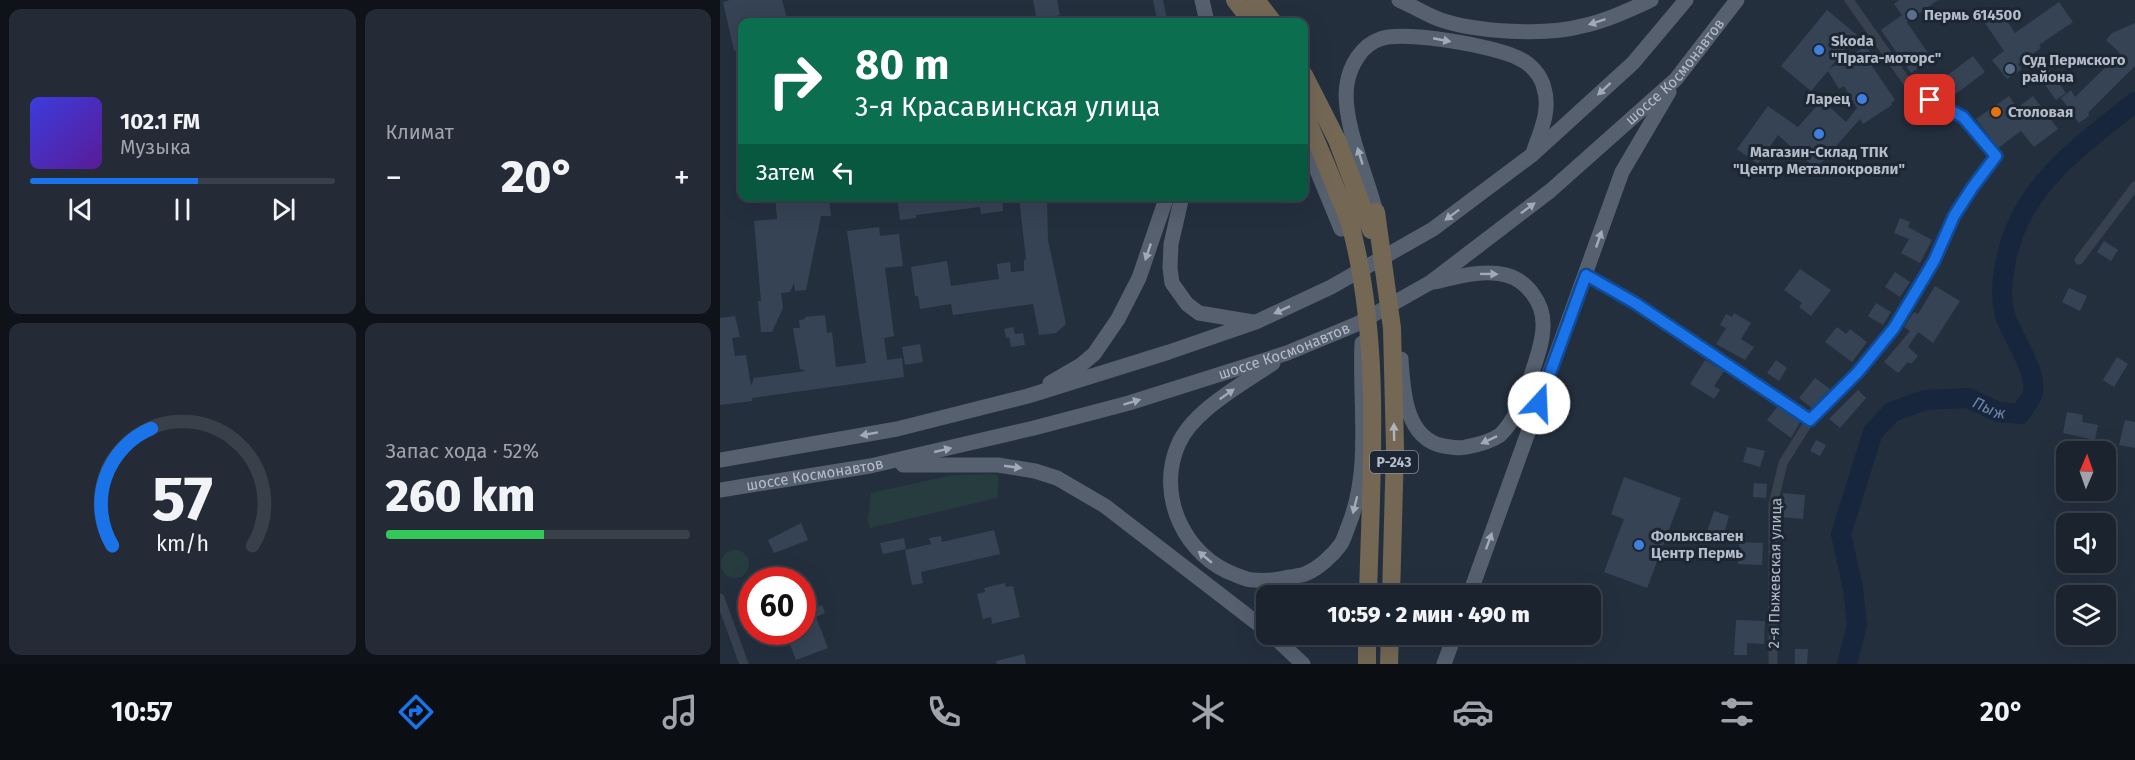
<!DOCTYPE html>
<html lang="ru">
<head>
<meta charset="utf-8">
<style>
  :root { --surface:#1b232e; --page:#242b36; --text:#f1f3f6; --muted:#a0a4aa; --line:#39404a; --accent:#1a73e8 }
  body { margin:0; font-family:"Fira Sans",sans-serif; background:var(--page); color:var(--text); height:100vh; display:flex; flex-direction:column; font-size:22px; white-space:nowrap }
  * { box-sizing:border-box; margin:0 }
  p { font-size:20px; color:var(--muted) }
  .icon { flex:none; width:33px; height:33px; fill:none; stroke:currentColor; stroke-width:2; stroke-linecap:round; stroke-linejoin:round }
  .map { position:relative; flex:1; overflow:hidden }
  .details { display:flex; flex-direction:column; gap:9px; padding:9px; background:#0f1319; width:720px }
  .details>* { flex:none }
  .banner { position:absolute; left:18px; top:18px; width:570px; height:183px; border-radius:12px; box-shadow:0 6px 24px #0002,0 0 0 2px var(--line); background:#0b6e4f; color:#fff; overflow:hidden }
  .needle { width:39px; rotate:2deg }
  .fabs { position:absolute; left:1336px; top:441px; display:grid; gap:12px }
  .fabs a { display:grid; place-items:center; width:60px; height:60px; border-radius:12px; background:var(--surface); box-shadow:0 6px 24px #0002,0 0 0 2px var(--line); font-size:30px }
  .speed { position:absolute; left:18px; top:567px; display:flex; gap:12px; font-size:30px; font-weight:700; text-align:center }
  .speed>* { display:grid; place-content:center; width:78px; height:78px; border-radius:50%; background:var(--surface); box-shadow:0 6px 24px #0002,0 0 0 2px var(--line); line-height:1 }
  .speed .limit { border:9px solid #d22; background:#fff; color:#111 }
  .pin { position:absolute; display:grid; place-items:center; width:51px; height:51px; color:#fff; margin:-26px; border-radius:12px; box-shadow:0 3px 9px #0006 }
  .me { position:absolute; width:66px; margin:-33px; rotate:20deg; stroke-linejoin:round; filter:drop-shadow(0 0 4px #0008) }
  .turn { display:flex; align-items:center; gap:21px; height:126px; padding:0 18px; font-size:27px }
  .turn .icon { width:78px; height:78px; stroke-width:2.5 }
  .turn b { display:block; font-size:42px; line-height:51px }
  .then { display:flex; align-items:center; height:57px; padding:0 18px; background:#0003; gap:12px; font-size:22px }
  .big { font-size:45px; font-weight:800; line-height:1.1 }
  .details .card { flex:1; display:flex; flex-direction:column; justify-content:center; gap:9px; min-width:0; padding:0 21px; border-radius:12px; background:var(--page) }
  .details .dial { align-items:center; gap:0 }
  .dial svg { height:156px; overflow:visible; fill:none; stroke:var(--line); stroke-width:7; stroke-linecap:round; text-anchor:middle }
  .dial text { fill:var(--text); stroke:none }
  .song { display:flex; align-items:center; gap:18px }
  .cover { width:72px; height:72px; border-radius:9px; background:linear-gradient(135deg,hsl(240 70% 55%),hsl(270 70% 35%)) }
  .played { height:6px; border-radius:3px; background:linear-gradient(90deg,var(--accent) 55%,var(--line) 55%) }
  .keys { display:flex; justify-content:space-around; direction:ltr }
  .heat { display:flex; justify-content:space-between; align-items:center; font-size:33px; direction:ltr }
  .charge { height:9px; border-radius:4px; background:linear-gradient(90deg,#34c759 52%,var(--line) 0) }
  .details .tiles { flex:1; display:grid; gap:9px; grid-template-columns:repeat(2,1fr) }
  .trip { position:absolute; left:536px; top:585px; width:345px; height:60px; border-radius:12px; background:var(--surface); box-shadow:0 6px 24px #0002,0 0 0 2px var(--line); font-weight:800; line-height:60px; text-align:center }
  .menu { display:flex; height:96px; justify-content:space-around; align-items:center; background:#0b0e12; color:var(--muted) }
  .menu .icon { width:42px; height:42px }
  .menu .active { color:var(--accent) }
  .menu b { font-size:27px; color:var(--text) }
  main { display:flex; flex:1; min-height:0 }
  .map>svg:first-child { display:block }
  .green { fill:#263c3f }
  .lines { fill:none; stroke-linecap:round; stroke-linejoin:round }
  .river { stroke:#17263c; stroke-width:20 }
  .building { fill:#364354 }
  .street { stroke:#38414e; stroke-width:9 }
  .primary { stroke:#56606e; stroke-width:15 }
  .highway { stroke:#746855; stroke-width:18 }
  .oneway { fill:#a1aab7 }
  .oneway2 { fill:#aeb4bd }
  .route-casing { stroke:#114b97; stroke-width:15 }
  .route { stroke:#1a73e8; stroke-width:10 }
  .service-dot { fill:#5c6f8a; stroke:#1d2633; stroke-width:2 }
  .shop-dot { fill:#3f7fe0; stroke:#1d2633; stroke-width:2 }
  .food-dot { fill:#e8710a; stroke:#1d2633; stroke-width:2 }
  .labels { text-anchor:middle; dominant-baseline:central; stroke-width:6; stroke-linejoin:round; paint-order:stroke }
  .shield { fill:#1d2633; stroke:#878f9c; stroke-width:1.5 }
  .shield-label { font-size:14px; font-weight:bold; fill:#b4bcc9 }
  .poi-label { font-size:15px; font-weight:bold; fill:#b4bcc9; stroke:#1d2633; text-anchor:start }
  .street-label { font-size:15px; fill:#b4bcc9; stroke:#1d2633 }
  .water-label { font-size:16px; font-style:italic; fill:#6d86a8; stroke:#1d2633 }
</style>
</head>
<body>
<main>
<section class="details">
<div class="tiles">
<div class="card">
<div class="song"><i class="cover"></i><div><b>102.1 FM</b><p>Музыка</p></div></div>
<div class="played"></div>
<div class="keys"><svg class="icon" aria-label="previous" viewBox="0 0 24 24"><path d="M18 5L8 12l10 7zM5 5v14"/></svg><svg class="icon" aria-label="pause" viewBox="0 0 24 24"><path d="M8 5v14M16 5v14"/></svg><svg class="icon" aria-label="next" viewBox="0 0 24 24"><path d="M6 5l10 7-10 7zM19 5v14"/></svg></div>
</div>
<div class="card"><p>Климат</p>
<div class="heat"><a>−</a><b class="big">20°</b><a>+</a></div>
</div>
<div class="card dial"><svg viewBox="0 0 100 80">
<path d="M14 69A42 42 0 1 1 86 69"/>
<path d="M14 69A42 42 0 0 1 34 9" stroke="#1a73e8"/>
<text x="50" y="56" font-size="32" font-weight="700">57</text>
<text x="50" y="72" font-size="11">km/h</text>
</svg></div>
<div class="card"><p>Запас хода · 52%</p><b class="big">260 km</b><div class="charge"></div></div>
</div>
</section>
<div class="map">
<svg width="1415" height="664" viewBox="0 0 1415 664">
  <rect width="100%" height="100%" fill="#242f3e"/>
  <path class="green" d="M276,474L279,479L277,498L150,528L148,520L151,493L233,475Z
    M1 564a14 14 0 1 1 28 0a14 14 0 1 1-28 0Z"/>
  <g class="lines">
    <path class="river" id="s1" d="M1127,664L1137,625L1133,588L1121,534L1153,432L1172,412L1205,400L1248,398L1278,412L1300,414C1304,408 1309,401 1312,395C1320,374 1291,336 1285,315C1280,297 1282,283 1285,265C1298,188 1358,148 1415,102"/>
  </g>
  <path class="building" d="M10,0H62L68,22H22V49L14,51L3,2Z
    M313,0H337L340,15L317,21Z
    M433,0H443L447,18L437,20Z
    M1179,0H1218L1187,22L1174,4Z
    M1339,2L1353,22L1319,45L1321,48L1298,64L1302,69L1287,79L1272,60L1284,51L1265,23L1281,12L1295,33Z
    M1107,10L1137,35L1109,69L1146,46L1151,54L1146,57L1175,100L1171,103L1172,105L1143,124L1140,119L1096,169L1058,135L1038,164L1017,149L1048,106L1078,127L1102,100L1126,122L1137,108L1124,86L1119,89L1108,71L1091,91L1061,66Z
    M1182,15L1212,59L1191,73L1161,30Z
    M1415,23V66L1368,113L1369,116L1359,123L1341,98L1351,90L1355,97L1400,53L1386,40L1392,33Z
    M1253,56L1265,72L1229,99L1217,83Z
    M1328,68L1346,93L1336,100L1318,75Z
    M1289,96L1297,108L1313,96L1338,129L1314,147L1301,131L1278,148L1256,119Z
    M55,196H109L111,216H101L86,290L75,291L74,283L70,292L61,293L63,308L52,332H41L38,301H41L34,221L57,219Z
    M177,196H282L283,211L261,214L260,207L196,215V218L180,220Z
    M299,197H327L328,240L346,324L336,333L319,335L313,304L233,315L231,304L200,309L198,296H195L191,267L227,261L231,286L279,279L277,264L290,262L291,272L304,271V260L306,259Z
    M1180,218L1190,222L1188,227L1212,240L1200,263L1181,253L1189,239L1174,233Z
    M159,227L160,236L179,234L183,266L165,268L174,336L164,338L167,360L182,358L184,377L32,398V401L0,405V318L15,316L20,337L12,338L15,356L26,355L31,386L34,378L86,371L80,369L73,328H80L79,320L85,319V317L105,315L107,333L112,332L116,367L146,363L127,231Z
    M1384,241L1398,250L1391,261L1377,252Z
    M1080,269L1111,290L1091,316L1079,307L1082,303L1064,290Z
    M1175,272L1190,282L1180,297L1165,287Z
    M1215,286L1240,301L1213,343L1198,332L1188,347L1198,356L1191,364L1188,362L1178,373L1164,362L1190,331L1184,327L1194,312L1198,314Z
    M1349,288L1367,296L1360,311L1342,302Z
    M1156,303L1171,312L1163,325L1148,316Z
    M1014,313L1031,323L1021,339L1034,347L1025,360L996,344L1006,328L1000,325L1006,314L1012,317Z
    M293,327L295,334L303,333L305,345L291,347L289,337L286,338L284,329Z
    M1117,327L1126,334L1130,329L1147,342L1132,362L1105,342Z
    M200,344L203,362L185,365L182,347Z
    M1397,357L1408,364L1394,387L1383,380Z
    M985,360L1004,371L994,386L1000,390L994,399L970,384Z
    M1056,360L1067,368L1059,381L1047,373Z
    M1095,378L1110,389L1092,408L1079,398Z
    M1138,390L1146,398L1120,428L1109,419Z
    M1058,406L1080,422L1071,438L1047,420Z
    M1347,412L1363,415L1362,422L1378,425L1375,440L1343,433Z
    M1405,420L1415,422V448L1399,445Z
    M1096,440L1106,445L1100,456L1090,451Z
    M1027,447L1045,451L1040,467L1023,462Z
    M904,477L961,498L927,588L884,572L904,519L891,514Z
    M1034,483L1047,484L1046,498L1033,497Z
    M1063,493L1085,495L1083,519L1060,517Z
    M994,511L1009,516L1002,540L986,535Z
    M81,523L88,540L54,553L48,540Z
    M274,530L280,554L201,572L203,583L192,585L185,550L211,544L209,538L221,536L222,542Z
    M184,538L186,549L163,554L160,543Z
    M1019,542L1043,543L1042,565L1018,564Z
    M285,583L286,587L293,586L300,617L272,624L271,617L263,619L257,594L265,592L264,588Z
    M102,605L105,613L96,617L108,648L76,660L65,632H82V613Z
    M1016,620L1045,621L1044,644L1027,643V655H1014Z
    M1075,649H1088L1087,664H1075Z
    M304,654L306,664H277L276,661Z"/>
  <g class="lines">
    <path class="street" d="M1359,260L1415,186
      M866,275L915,303L1090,420
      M0,598L24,664
      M1053,664V505L1063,463L1090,420L1138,372L1174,328L1214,261L1234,216L1252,188L1276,156L1243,117L1194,92L1129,0"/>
    <g class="primary">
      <path d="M482,0L487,22"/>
      <path d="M679,0C693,6 707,15 721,20C757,32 826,36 862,26C886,21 909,10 931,0"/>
      <path d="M584,139L621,229"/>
      <path d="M462,196L451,244L450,268L452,283L467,304L479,313L533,322"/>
      <path d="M656,212C647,176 621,119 627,84C630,65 642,45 660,39C684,30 775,46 798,58C810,63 821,75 824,88C831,111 820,132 813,153"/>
      <path d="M681,359C683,390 685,439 724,446C731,447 738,449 746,447C757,445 770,442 780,435C795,421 803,398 810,379C815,362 823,344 823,326C824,304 808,281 786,275C763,269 737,277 714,282"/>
      <path d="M553,363C523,384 473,410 458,445C436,496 465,557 516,575C521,577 527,580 533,580C545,581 558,580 569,577C575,576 582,576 587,573C599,568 613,555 621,544C624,539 626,532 628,527C652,469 639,404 642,343"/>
      <path d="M330,383L361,365L374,354L398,319L419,278L447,196"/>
      <path d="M0,460L177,429L308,396L449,352L536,322L611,287L713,229L812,155L913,63L966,0"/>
      <path d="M183,465H278L315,471L337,478L385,506L546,630"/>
      <path id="s2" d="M0,490L150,466L314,428L409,403L567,353L637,324L711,282L830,191L956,79L1017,0"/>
      <path d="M749,596L902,172L949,92"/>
      <path d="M551,634L583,664"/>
      <path d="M724,664L735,634"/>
    </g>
    <path class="highway" d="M515,0L532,22
      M536,0L553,22
      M584,75L617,140L651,230
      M584,113C595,138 606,163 616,189C621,201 627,214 631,227C662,346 651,473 648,596
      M656,212L672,328L675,448L671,596
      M647,664V634
      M669,664L670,634"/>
  </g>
  <defs><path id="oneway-solid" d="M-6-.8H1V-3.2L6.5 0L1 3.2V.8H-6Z" transform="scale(1.5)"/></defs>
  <g class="oneway">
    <use href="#oneway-solid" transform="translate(877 22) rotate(162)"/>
    <use href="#oneway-solid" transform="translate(722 40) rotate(11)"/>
    <use href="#oneway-solid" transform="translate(884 89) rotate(137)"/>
    <use href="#oneway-solid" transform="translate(640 156) rotate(-107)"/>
    <use href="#oneway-solid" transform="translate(808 208) rotate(-37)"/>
    <use href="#oneway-solid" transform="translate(732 215) rotate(143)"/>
    <use href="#oneway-solid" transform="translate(879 239) rotate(-71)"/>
    <use href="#oneway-solid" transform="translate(428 252) rotate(109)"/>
    <use href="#oneway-solid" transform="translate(769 274) rotate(1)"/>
    <use href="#oneway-solid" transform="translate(562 310) rotate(155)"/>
    <use href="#oneway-solid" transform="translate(507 394) rotate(-35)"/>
    <use href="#oneway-solid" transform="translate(412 402) rotate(-17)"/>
    <use href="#oneway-solid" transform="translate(149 434) rotate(170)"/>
    <use href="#oneway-solid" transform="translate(769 440) rotate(155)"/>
    <use href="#oneway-solid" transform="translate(223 450) rotate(-13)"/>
    <use href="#oneway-solid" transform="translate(293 467) rotate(8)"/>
    <use href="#oneway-solid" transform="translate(635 505) rotate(104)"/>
    <use href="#oneway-solid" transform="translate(769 541) rotate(-70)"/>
    <use href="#oneway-solid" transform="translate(485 557) rotate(-140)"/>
  </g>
  <use class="oneway2" href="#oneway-solid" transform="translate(674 432) rotate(-91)"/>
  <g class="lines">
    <defs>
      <path id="route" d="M819,403L866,275L915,303L1090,420L1138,372L1174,328L1214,261L1234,216L1252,188L1276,156L1243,117L1210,100"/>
    </defs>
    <use href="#route" class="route-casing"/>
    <use href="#route" class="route"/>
  </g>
  <g class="service-dot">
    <circle cx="1192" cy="15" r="6"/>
    <circle cx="1290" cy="69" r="6"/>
  </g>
  <g class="shop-dot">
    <circle cx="1099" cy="50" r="6"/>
    <circle cx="1142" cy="99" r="6"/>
    <circle cx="1099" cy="134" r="6"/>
    <circle cx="919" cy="545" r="6"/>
  </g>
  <circle class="food-dot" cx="1276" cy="112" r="6"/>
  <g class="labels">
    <rect class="shield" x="650" y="451" width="48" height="22" rx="4.5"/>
    <g class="shield-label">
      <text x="674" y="462">Р-243</text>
    </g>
    <g class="poi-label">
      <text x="1204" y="15">Пермь 614500</text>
      <text x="1111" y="41">Skoda<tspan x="1111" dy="17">"Прага-моторс"</tspan></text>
      <text x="1302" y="60">Суд Пермского<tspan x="1302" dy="17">района</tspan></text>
      <text x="1130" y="99" text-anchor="end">Ларец</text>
      <text x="1288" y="112">Столовая</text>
      <text x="1099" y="152" text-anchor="middle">Магазин-Склад ТПК<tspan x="1099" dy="17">"Центр Металлокровли"</tspan></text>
      <text x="931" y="536">Фольксваген<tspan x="931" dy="17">Центр Пермь</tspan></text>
    </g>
    <g class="street-label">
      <text stroke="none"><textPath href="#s2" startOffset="1068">шоссе Космонавтов</textPath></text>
      <text stroke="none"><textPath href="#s2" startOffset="582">шоссе Космонавтов</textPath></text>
      <text stroke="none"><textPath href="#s2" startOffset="96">шоссе Космонавтов</textPath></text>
      <text transform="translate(1055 573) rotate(-89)">2-я Пыжевская улица</text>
    </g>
    <g class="water-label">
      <text stroke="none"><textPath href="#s1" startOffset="369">Пыж</textPath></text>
    </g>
  </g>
</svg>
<div class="fabs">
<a><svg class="needle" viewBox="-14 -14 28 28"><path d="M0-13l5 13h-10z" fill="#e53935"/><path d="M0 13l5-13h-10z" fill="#a0a4aa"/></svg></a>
<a><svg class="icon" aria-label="sound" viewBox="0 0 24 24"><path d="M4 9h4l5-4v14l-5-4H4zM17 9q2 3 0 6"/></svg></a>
<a><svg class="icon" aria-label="layers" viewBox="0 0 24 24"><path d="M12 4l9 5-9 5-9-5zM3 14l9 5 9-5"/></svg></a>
</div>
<div class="speed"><div class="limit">60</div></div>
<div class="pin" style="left:1210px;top:100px;background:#d93025"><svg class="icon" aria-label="arrive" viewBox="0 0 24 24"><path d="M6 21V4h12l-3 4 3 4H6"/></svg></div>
<svg class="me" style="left:819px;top:403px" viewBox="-20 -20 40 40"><circle r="19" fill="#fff"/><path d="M0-13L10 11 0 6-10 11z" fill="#1a73e8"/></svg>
<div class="trip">10:59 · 2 мин · 490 m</div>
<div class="banner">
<div class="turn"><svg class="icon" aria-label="right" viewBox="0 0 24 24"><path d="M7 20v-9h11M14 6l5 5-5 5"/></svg><div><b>80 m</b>3-я Красавинская улица</div></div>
<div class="then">Затем<svg class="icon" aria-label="left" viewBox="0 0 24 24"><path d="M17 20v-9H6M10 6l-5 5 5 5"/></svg></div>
</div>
</div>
</main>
<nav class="menu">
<b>10:57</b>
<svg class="icon active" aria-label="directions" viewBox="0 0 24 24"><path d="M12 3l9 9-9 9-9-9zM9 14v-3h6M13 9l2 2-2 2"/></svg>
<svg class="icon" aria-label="music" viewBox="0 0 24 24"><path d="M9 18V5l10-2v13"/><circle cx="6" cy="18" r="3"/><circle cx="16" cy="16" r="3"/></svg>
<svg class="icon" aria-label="phone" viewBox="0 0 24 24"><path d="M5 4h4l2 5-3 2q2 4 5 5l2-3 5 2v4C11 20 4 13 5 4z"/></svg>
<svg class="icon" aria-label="climate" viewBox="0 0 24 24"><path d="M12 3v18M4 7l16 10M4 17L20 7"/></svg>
<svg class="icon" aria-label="car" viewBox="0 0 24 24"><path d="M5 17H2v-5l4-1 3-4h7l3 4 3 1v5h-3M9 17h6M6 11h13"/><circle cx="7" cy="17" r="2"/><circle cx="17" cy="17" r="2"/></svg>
<svg class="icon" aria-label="filters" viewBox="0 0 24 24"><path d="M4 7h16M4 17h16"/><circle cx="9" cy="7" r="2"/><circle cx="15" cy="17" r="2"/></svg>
<b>20°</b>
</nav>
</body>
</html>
